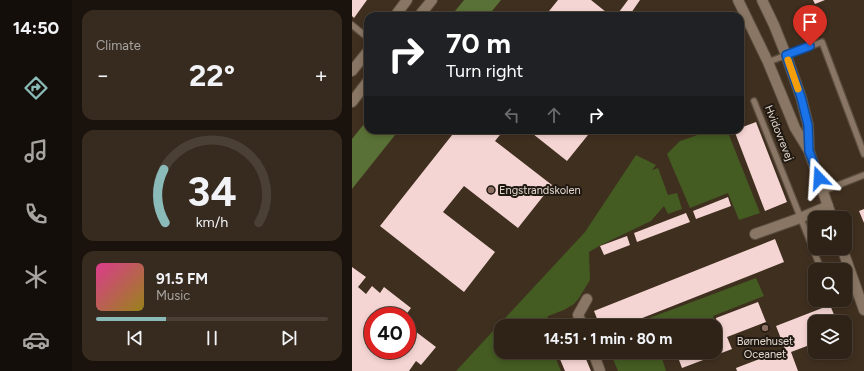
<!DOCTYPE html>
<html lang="en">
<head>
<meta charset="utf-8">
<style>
  :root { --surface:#2f2317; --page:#372b20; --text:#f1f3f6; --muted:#a7a4a1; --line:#4a4036; --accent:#8bbbb9 }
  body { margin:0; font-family:Figtree,sans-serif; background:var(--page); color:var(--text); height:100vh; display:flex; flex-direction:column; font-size:15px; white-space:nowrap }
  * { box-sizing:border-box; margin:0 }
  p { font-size:13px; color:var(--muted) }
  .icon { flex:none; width:22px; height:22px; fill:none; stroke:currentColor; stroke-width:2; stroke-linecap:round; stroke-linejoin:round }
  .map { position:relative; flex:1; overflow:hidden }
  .details { display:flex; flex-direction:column; gap:10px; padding:10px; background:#1a130d; width:280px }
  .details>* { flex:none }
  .banner { position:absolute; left:12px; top:12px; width:380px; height:122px; border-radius:12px; box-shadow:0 2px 6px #0003,0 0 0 1px var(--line); background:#202124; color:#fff; overflow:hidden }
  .fabs { position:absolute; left:456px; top:211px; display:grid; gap:8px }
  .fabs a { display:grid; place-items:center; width:44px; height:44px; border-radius:8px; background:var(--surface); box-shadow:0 2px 6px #0003,0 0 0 1px var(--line); font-size:20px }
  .speed { position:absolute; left:12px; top:307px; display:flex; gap:8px; font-size:20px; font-weight:700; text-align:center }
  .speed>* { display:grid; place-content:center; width:52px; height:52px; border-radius:50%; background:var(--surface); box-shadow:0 2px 6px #0003,0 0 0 1px var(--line); line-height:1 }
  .speed .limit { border:6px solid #d22; background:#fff; color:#111 }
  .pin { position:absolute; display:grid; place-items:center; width:34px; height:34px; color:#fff; margin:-41px -17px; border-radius:50% 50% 50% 0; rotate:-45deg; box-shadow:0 0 4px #0007 }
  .pin .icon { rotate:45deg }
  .me { position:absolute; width:44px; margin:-22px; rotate:340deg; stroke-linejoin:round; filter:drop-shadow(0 0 3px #0008) }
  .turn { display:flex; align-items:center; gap:14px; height:84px; padding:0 16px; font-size:18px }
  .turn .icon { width:52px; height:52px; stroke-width:2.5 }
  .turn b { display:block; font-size:28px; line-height:34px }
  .lanes { display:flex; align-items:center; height:38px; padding:0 16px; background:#0003; justify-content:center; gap:20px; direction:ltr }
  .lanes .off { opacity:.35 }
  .big { font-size:30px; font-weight:700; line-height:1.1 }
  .details .tile { flex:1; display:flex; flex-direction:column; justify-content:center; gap:6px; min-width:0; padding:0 14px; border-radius:12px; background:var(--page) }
  .details .dial { align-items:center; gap:0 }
  .dial svg { height:104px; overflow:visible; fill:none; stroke:var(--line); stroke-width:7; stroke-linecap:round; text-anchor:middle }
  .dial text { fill:var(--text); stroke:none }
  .song { display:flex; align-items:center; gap:12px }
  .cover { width:48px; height:48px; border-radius:6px; background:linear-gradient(135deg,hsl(330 70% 55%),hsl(50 70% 35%)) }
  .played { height:4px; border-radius:2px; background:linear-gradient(90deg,var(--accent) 30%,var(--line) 30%) }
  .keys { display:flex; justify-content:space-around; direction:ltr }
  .heat { display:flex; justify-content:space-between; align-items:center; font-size:22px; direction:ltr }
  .trip { position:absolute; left:142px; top:319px; width:228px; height:40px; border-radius:12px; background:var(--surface); box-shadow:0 2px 6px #0003,0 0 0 1px var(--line); font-weight:700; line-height:40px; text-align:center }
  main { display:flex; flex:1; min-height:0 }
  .menu { display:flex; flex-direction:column; width:72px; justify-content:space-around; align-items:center; background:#130e09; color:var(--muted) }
  .menu .icon { width:28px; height:28px }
  .menu .active { color:var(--accent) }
  .menu b { font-size:18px; color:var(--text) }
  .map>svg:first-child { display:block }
  .green { fill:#445b22 }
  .forest { fill:#597136 }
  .building { fill:#f5d5d3 }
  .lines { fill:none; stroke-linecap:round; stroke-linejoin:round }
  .lane-casing { stroke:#5b4d3f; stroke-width:8 }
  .street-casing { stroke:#5b4d3f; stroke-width:12 }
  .secondary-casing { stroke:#5b4d3f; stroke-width:12 }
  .lane { stroke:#897664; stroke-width:5.5 }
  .street { stroke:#897664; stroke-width:10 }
  .secondary { stroke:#897664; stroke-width:10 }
  .route-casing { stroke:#114b97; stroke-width:10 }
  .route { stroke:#1a73e8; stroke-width:7 }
  .slow { stroke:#f59e0b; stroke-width:7 }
  .education-dot { fill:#8d6e63; stroke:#201912; stroke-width:1.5 }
  .labels { text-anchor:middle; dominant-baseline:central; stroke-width:4; stroke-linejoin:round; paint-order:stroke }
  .street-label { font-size:11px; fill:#e4d9cf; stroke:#201912 }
  .poi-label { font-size:11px; fill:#e4d9cf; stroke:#201912; text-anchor:start }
</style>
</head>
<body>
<main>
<nav class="menu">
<b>14:50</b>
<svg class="icon active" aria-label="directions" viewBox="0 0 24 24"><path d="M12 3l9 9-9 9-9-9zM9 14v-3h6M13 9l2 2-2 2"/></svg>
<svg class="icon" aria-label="music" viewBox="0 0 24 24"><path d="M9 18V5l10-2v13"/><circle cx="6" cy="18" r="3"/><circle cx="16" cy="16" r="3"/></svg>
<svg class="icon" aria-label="phone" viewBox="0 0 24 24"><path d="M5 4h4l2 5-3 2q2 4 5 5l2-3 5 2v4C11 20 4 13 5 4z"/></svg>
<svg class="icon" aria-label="climate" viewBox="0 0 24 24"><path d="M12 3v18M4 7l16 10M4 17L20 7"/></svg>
<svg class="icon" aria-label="car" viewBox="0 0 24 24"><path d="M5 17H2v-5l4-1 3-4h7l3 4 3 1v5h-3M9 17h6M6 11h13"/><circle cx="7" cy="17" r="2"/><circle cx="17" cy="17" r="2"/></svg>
</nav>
<section class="details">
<div class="tile"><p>Climate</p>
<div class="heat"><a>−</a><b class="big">22°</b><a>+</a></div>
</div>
<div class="tile dial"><svg viewBox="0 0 100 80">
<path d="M14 69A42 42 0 1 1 86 69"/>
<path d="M14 69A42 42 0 0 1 13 28" stroke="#8bbbb9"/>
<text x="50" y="56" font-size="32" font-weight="700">34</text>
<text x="50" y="72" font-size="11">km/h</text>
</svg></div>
<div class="tile">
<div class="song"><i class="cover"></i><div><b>91.5 FM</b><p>Music</p></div></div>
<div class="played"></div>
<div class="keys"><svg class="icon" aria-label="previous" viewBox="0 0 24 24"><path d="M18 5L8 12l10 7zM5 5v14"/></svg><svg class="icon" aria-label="pause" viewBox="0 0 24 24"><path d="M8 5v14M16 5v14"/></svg><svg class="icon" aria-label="next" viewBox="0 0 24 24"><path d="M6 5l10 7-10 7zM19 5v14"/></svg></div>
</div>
</section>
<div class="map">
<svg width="512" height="371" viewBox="0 0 512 371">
  <rect width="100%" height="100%" fill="#3f2f1f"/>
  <path class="green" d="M360,130H375L408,213L387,220L376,193L338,208L315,154L328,141Z
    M284,155L304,165L300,170L306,168L316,195L325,193L330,209L316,214L312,206L299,221L249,245L237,252L238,280L227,298L222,304L212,310L196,316L192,326H149V352H181L179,358L193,352H201L209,371H104L233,232Z
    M404,278L412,296L361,316L363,323L356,326H276Z
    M272,352H308L314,371H266L261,359L272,355Z"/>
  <path class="forest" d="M112,0H149L136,16H99Z
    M16,119V130H47L0,189V139Z"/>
  <path class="building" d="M0,0H15L2,18L0,16Z
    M206,0H239L259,16H193Z
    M276,0H288L277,16H264Z
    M461,0H473L463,4Z
    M404,122L435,202L413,211L382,130H388V128Z
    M104,130H152L143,141L200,185L166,228L112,186L91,212L143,252L112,292L28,226Z
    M176,130H240L215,161Z
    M376,197L379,206L344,219L341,211Z
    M512,209V223L507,211Z
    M334,213L338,222L285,242L282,233Z
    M275,236L278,245L252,255L248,246Z
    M423,239L432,262L270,326H248L242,311Z
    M0,267L14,277L6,287L14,294L20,286L28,293L32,287L59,308L53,316H21V350H55V325L84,347L69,365L64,361L57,371H0Z
    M406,302L414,322L375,337L380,349L330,368L324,352H363V326H357L365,323L364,318Z
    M478,305L485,322H463V343L439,352L446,371H385L384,368L433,349L424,326Z
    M205,352H231L239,371H213Z"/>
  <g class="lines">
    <defs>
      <path id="lane" d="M0,25L16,38
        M416,62L470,42L512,154
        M402,101L467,264
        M471,191L512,175"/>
      <path id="street" d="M403,234L448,218L476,206
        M231,326L226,315L235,299
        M241,352L248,371"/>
      <path id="secondary" d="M386,0L416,62L443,128L457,151L480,218
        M410,0L422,25L434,55L449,97L456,125L457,149
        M43,16L55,0
        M67,16L80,0
        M0,71L16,51
        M0,102L16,81
        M490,248L512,310"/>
    </defs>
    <use href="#lane" class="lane-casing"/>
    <use href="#street" class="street-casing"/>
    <use href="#secondary" class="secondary-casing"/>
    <use href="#lane" class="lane"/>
    <use href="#street" class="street"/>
    <use href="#secondary" class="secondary"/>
  </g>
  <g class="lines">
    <defs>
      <path id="route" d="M458,46L434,55L449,97L456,125L457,151L467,178"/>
    </defs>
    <use href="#route" class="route-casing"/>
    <use href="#route" class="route"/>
    <path class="slow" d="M436,60L446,89"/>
  </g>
  <g class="education-dot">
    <circle cx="139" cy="190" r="4"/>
    <circle cx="413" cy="328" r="4"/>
  </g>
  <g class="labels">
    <g class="street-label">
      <text transform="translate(427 133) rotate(68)">Hvidovrevej</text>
    </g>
    <g class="poi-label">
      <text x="147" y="190">Engstrandskolen</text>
      <text x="413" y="341" text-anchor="middle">Børnehuset<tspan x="413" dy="13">Oceanet</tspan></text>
    </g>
  </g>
</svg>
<div class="fabs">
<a><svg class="icon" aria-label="sound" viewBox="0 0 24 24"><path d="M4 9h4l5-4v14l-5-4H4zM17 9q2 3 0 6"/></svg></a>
<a><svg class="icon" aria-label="search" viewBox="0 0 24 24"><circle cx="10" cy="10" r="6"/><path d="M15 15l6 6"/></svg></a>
<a><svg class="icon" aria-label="layers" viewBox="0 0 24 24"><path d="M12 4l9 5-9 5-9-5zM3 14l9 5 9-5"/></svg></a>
</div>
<div class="speed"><div class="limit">40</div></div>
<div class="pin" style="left:458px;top:46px;background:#d93025"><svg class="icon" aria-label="arrive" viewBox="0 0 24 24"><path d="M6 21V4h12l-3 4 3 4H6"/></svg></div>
<svg class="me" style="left:467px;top:178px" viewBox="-20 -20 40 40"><path d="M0-17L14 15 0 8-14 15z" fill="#1a73e8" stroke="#fff" stroke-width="4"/></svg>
<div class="trip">14:51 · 1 min · 80 m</div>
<div class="banner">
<div class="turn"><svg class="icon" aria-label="right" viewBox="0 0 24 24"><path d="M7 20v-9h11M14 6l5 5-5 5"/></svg><div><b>70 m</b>Turn right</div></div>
<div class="lanes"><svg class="icon off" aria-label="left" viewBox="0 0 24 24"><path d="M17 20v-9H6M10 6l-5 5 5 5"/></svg><svg class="icon off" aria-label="ahead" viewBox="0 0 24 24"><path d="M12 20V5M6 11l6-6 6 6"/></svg><svg class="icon" aria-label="right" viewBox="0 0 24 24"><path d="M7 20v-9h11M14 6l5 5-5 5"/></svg></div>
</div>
</div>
</main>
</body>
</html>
